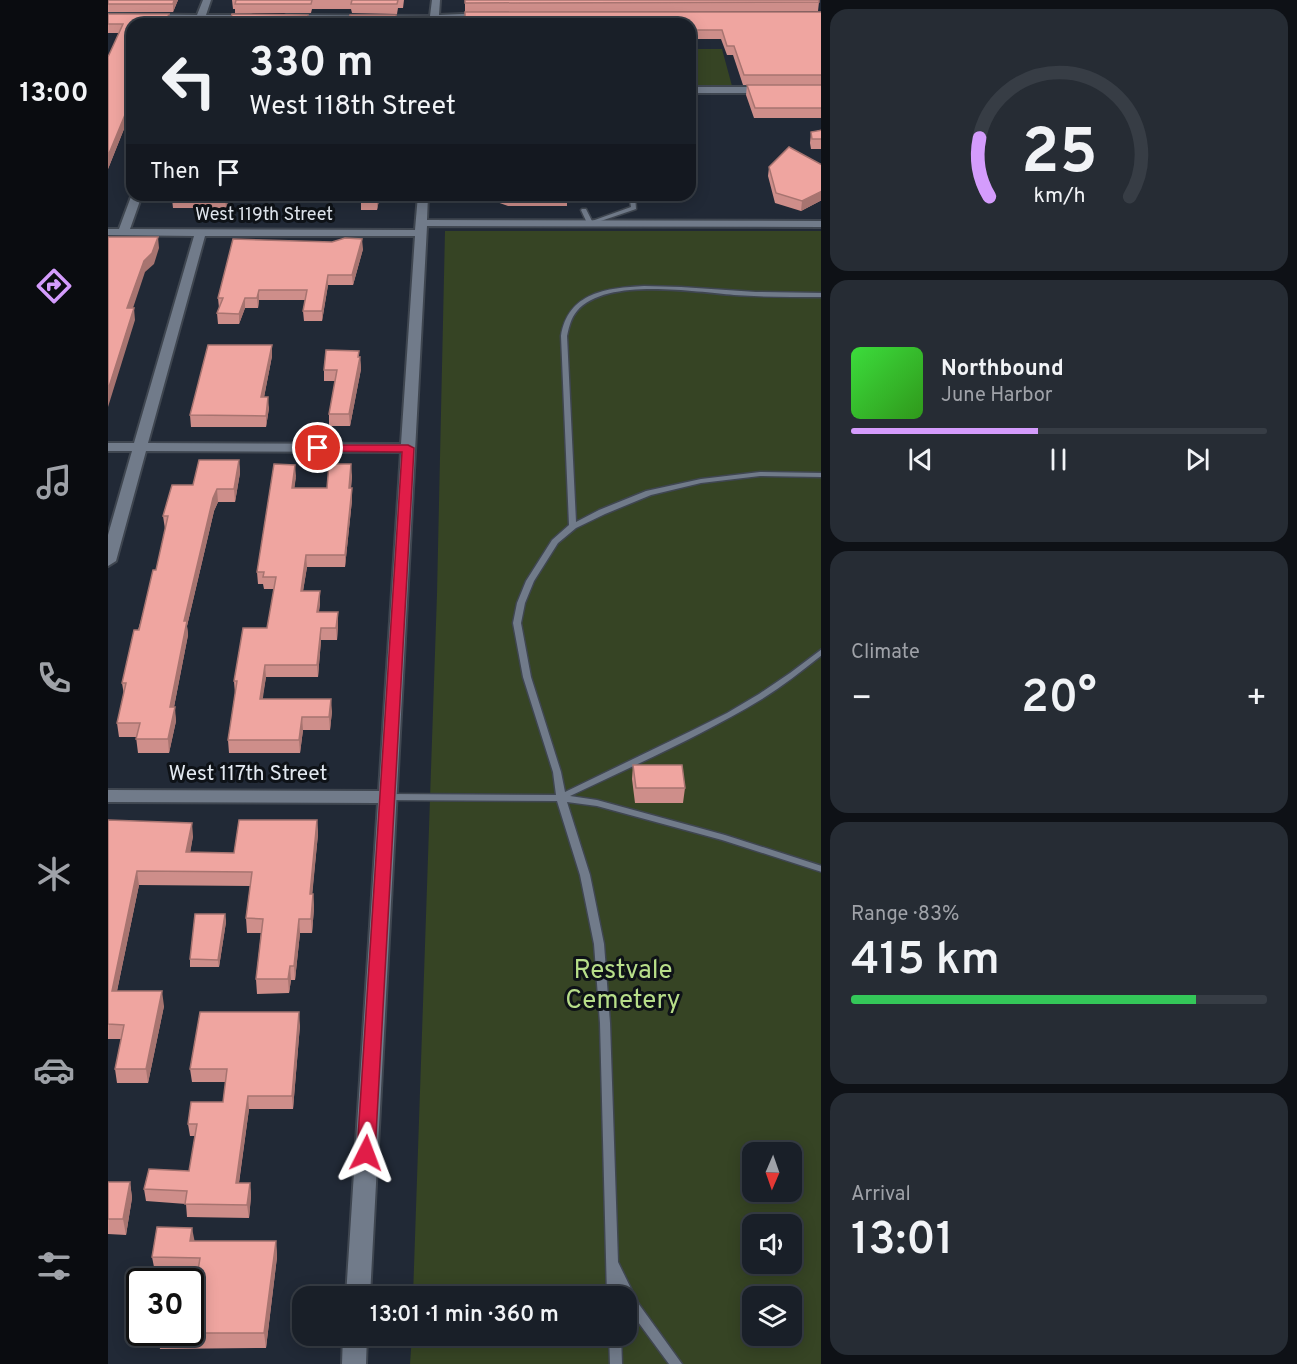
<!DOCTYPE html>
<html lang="en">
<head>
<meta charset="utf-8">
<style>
  :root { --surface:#191f28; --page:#262c34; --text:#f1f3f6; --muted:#9fa2a8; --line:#373d45; --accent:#d49cfc }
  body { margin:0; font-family:Overpass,sans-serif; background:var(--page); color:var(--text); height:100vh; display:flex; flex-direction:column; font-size:22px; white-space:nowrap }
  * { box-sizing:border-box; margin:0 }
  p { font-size:20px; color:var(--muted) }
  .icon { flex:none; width:33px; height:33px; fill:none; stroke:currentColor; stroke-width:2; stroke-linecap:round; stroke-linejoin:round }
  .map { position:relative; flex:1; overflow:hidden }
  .panel { display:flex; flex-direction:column; gap:9px; padding:9px; background:#0e1116; width:476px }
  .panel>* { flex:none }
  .hud { position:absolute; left:18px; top:18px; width:570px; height:183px; border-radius:18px; box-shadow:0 3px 15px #0003,0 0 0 2px var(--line); background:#191f28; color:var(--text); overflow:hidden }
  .needle { width:39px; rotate:182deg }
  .controls { position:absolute; left:634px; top:1142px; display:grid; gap:12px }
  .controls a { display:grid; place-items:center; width:60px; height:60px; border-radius:12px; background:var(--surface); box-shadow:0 3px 15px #0003,0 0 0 2px var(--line); font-size:30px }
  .speed { position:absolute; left:18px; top:1268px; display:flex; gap:12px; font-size:30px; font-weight:700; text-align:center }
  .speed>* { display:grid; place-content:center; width:78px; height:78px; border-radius:50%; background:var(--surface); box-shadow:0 3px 15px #0003,0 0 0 2px var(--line); line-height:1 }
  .speed .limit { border:3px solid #111; border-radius:9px; background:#fff; color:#111 }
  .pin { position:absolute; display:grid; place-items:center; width:51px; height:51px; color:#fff; margin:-26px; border:3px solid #fff; border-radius:50%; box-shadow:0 2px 6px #0007 }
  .me { position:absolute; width:66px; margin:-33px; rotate:3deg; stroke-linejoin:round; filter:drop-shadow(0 0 4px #0008) }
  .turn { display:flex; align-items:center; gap:21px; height:126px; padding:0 24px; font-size:27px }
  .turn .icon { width:78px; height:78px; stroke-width:2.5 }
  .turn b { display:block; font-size:42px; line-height:51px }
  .then { display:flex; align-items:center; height:57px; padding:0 24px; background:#0003; gap:12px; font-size:22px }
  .big { font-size:45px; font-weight:600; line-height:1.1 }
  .panel .widget { flex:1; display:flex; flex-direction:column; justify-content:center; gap:9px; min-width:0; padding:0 21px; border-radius:18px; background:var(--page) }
  .panel .dial { align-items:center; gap:0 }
  .dial svg { height:156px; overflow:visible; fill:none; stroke:var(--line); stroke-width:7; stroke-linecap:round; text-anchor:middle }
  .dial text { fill:var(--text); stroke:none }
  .song { display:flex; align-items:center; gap:18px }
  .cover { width:72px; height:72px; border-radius:9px; background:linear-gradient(135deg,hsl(120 70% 55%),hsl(110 70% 35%)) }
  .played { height:6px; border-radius:3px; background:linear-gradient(90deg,var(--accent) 45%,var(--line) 45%) }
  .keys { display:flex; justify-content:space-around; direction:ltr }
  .heat { display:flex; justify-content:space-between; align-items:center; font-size:33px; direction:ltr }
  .charge { height:9px; border-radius:4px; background:linear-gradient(90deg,#34c759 83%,var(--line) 0) }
  .trip { position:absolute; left:184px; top:1286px; width:345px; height:60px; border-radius:18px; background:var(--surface); box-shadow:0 3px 15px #0003,0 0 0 2px var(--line); font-weight:600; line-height:60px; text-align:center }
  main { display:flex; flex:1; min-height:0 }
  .dock { display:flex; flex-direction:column; width:108px; justify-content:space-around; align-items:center; background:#0a0c10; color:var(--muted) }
  .dock .icon { width:42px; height:42px }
  .dock .on { color:var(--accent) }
  .dock b { font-size:27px; color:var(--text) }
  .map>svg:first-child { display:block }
  .green { fill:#364424; fill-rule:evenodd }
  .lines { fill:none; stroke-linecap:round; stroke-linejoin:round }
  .lane-casing { stroke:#3f4650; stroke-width:3 }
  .street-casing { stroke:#3f4650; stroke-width:4 }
  .lane { fill:#717b8a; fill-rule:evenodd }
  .street { fill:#717b8a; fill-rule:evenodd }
  .wall { fill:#ce8e8a }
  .shaded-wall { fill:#a77470 }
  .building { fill:#efa5a0; stroke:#a77470; stroke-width:1.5 }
  .route { fill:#e11d48; stroke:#92132f; stroke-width:1.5 }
  .labels { text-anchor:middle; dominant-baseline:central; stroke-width:6; stroke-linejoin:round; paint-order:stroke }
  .far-street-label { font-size:18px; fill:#e3e9f1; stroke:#0e1217 }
  .street-label { font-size:21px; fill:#e3e9f1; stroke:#0e1217 }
  .near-park-label { font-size:26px; fill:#b7de89; stroke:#0e1217 }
</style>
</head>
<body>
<main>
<nav class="dock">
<b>13:00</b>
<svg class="icon on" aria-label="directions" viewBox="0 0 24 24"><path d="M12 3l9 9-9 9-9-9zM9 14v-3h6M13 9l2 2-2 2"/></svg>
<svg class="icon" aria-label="music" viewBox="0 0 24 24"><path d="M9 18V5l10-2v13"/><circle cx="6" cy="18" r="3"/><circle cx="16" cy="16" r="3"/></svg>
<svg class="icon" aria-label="phone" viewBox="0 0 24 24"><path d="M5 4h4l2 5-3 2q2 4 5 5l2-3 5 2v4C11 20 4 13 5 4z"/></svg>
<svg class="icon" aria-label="climate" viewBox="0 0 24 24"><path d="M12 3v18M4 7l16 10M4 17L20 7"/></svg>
<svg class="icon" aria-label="car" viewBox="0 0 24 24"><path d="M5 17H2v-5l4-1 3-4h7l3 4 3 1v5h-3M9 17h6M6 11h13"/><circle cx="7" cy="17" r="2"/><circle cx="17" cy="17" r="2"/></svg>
<svg class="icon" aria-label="filters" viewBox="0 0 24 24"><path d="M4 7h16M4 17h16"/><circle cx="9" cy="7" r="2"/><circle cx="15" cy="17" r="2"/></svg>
</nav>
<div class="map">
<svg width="714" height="1364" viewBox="0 0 714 1364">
  <rect width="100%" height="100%" fill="#212936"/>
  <path class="green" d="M582,49H614L624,86H582Z
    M337,231H713V1364H302L304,1335H519V1296H305L329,594ZM645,1152H684V1191H645ZM645,1224H684V1263H645ZM645,1296H684V1335H645Z"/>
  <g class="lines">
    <defs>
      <path id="lane" d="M521,195H527L528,209L484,224L479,223L473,210L474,209H478L484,221L523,207Z
        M536,286L573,287L648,292L714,293V297C684,297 655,297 626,295C586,292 498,277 469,311C463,318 461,327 459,336L468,522L491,510L538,491L593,479L652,472L714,473V477L652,476L593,483L543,495L497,514L468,528L450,543L426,581L417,603L413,623L423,677L453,772L457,792L585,730L619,713L651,694L682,673L714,649V655C694,671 675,686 654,699C593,736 527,765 462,796L489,800L617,835L714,866V872L614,840L489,806L459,802L482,875L496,944L502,1023L510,1262L530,1303L574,1364H561L522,1311L519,1305V1296H515L511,1287V1296H499L492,1023L486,944L472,875L449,801L280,800L276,797L280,794L448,795L445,772L415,677L405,623L409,603L418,581L444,540L461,525L453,336C460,292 499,288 536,286Z
        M501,1335H513L514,1364H502Z"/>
      <path id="street" d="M95,0H103L98,15H143L147,18L143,21L96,20L95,24H85L87,20H0V14L89,15Z
        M324,0H332L331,15L377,13L381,16L377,19L331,21V24H321L322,21H178L174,18L178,15L322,16Z
        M582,87H662L667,90L662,93H582Z
        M24,194L34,195L22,229L307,230L310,195H320L319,220L714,221V227L319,226L262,1296H238L270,803L0,802V790L271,791L293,452L38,451L8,561L0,566V535L24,451H0V443H26L86,236L0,235V229H11ZM97,236H307L293,444L40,443Z
        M235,1335H259L258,1364H234Z"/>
    </defs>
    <use href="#lane" class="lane-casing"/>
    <use href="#street" class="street-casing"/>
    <use href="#lane" class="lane"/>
    <use href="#street" class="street"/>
  </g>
  <path class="wall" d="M0,0H70L65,12H0Z
    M124,0H296L295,8H290L289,14L244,13L243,9H204L203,13H127V9H125Z
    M357,0L711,2L710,11L357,12Z
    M357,12H714V85H635L625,55H619L613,39H582V24H357Z
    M0,14H61L62,22L61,24H24V119H20L0,169L11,33H0Z
    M288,15V24H241V20Z
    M639,85H714V118H646L638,95Z
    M714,130V149H703L702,143L703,132Z
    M714,165V200L693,211L667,203L660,176L661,167Z
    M66,195H122L118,208H65L64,199Z
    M211,195H272L269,210H253V202H212Z
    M386,195H502V196H459V206H400L386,201Z
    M255,249L245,285H220L214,321H196L195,311L197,300H151L150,308H137L131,324H110L109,313L111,308L110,298Z
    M164,345V356L156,397L161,408L158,427H83L82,415Z
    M251,357H252L253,369L242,426H221V414L227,381H216V370Z
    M131,460L132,473L127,502H110L106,511L79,626L80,635L66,707L68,721L61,753H30L28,737H11L9,723L16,695L14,683L48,570L58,529H57L55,516L85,485Z
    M244,475L243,488L244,500L237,567H199L195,591L212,603L211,612L230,624L229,640H213L210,677H158L154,699L224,711L222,730H195L192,753H121L120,740L127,694L126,681L159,628L166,589H156L155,584H150L149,572L188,476L186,488H219Z
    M525,765L577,788L575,803H527L524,779Z
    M0,820L85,836L82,852L126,853L209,820L210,834L204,894H205L206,908L204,933H192L187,980H183L181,993L149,994L148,979L153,933H139L138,918L142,886L31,885L9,991L56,1006L40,1083H9L7,1069L13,1039H0Z
    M117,914L118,922L111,967H82V959Z
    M192,1025L185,1109H141L131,1183H142L143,1196L141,1218L79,1217L78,1204L38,1201L36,1189L81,1171L87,1136H82L80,1124L115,1102L118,1082H84L82,1069Z
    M0,1182H22L24,1198L18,1235L0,1234Z
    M86,1241H168L169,1257L158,1348L52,1349L49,1333L86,1296L90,1273L47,1272L44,1257Z"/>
  <path class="shaded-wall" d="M66,0H70L65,12V4Z
    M61,14V24H57Z
    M19,110L20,119L0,169V156Z
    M714,191V200L693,211L694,201Z
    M118,195H122L118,208L117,199Z
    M270,195H272L269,210V200Z
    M50,237L51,248L46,264L37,272L21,320L19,308L36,261Z
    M254,239L255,249L245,285L244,275Z
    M220,275V285L214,321V311Z
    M151,290V300L150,308L149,298Z
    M137,298V308L131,324V314Z
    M26,308L27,320L0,407V390Z
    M164,345V356L154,408L153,397Z
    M251,351V362L252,357L253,369L242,426L241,414Z
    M160,397L161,408L158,427V416Z
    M131,460L132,473L127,502L126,489Z
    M243,464L244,475L242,500L241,488Z
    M187,465L188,476L185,500L184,488Z
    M244,488V500L237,567V555Z
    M109,489L110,502L106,511L79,626L80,635L64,717L67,707L68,721L61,753L60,739L62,707L76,621L105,498Z
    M198,555L199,567L193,603V591Z
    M212,591V603L209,624V612Z
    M230,612V624L229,640L228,628Z
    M213,628V640L210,677L209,665Z
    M157,665L158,677L153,711L152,699Z
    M223,699L224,711L222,730L221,717Z
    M194,717L195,730L192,753L191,740Z
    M209,820L210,834L203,908L202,894Z
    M84,823L85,836L80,866L78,852Z
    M29,871L31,885L6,1005L4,991Z
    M205,894L206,908L204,933L203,919Z
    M117,914L118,922L111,967L110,960Z
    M191,919L192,933L187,980L186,966Z
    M182,966L183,980L181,993L180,979Z
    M54,991L56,1006L40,1083L38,1069Z
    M191,1012L192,1025L185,1109L184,1096Z
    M140,1096L141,1109L129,1196L128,1183Z
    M22,1182L24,1198L18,1235L15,1219Z
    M142,1183L143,1196L141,1218L139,1205Z
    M84,1228L87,1243L82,1241Z
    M168,1241L169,1257L158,1348L156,1333Z"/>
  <path class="building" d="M0,0H66L65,4H0Z
    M128,0H204L203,4H127Z
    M244,0H290L289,4H243Z
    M357,0H711V2L357,3Z
    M357,12H714V75H636L626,46H619L614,30H582V24H357Z
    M0,14H61L57,24H24V107L23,110H19L0,156V57L15,24H0Z
    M124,14L200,15L198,24H121Z
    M242,15H288L287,24H259L260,20H241Z
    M639,85H714V108H647Z
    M714,130V139H704L703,132Z
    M681,147L714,165V191L694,201L668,193L661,167Z
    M66,195H118L117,199H64Z
    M254,195H270L269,200H253Z
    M0,237H50L44,253L36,261L19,308H26L0,390Z
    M237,238L254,239L244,275H220L214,311H195L199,290H151L149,298H137L131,314L109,313L115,298H110L125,239L224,242Z
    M100,345H164L153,397H160L158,416L82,415Z
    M218,350L251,351L250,357H252L241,414H221L229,370H216Z
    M91,460H131L126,489H109L105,498L76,621H79L62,707H67L60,739H28L32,723H9L18,683H14L26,630H31L45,570H48L60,516H55L64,485H85Z
    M166,464L187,465L184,488H219L221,464H243L241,488H244L237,555H198L193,591H212L209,612H230L228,628H213L209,665H157L152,699H223L221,717H194L191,740H120L129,681H126L135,628H159L168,577H155L156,572H149Z
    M525,765H574L577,788H528Z
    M0,820L84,823L78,852L126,853L131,820H209L202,894H205L203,919H191L186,966H182L180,979H148L155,919L138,918L144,872L29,871L4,991H54L38,1069H7L16,1025L0,1024Z
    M87,914H117L110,960L82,959Z
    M92,1012H191L184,1096H140L128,1183H142L139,1205L77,1204L79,1191L36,1189L41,1169L81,1171L89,1124H80L83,1102H115L119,1069H82Z
    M0,1182H22L15,1219H0Z
    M49,1227L84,1228L82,1241H168L156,1333H49L50,1332H82V1296H86L92,1258L44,1257Z"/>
  <path class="route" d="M300,445L306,448L267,1153L265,1158L258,1161L252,1158L249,1153L294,452L210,451L205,448L210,445Z"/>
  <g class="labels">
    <g class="far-street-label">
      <text x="156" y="215">West 119th Street</text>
    </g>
    <g class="street-label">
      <text x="140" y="774">West 117th Street</text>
    </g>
    <g class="near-park-label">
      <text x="515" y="971">Restvale<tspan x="515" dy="30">Cemetery</tspan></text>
    </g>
  </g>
</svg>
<div class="controls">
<a><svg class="needle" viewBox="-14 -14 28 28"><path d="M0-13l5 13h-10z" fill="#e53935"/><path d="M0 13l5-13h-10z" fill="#9fa2a8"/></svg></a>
<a><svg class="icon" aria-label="sound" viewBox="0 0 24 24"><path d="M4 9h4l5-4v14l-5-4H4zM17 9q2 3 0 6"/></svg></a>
<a><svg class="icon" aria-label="layers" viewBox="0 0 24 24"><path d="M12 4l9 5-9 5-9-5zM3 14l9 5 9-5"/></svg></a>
</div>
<div class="speed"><div class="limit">30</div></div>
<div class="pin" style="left:210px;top:448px;background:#d93025"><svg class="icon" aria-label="arrive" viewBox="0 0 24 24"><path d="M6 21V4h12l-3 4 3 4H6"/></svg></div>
<svg class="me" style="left:258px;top:1153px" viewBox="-20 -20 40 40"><path d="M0-17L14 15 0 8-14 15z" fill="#e11d48" stroke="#fff" stroke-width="4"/></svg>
<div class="trip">13:01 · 1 min · 360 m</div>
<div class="hud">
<div class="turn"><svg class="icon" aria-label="left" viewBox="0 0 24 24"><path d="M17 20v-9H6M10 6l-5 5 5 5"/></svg><div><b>330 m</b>West 118th Street</div></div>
<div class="then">Then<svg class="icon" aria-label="arrive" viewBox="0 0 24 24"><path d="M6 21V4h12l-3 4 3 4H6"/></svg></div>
</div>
</div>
<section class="panel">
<div class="widget dial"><svg viewBox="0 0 100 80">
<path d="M14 69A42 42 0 1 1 86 69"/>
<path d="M14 69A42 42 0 0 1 9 39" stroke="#d49cfc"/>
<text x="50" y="56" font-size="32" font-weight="700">25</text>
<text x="50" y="72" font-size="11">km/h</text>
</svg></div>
<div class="widget">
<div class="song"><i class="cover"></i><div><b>Northbound</b><p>June Harbor</p></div></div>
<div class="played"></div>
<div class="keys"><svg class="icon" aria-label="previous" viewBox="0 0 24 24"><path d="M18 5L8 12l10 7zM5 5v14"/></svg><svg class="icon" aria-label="pause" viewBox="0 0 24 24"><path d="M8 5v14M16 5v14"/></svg><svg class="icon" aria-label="next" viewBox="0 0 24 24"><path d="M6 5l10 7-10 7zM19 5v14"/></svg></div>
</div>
<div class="widget"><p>Climate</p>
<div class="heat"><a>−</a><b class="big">20°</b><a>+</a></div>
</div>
<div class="widget"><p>Range · 83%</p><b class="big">415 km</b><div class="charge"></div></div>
<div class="widget"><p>Arrival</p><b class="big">13:01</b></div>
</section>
</main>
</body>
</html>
